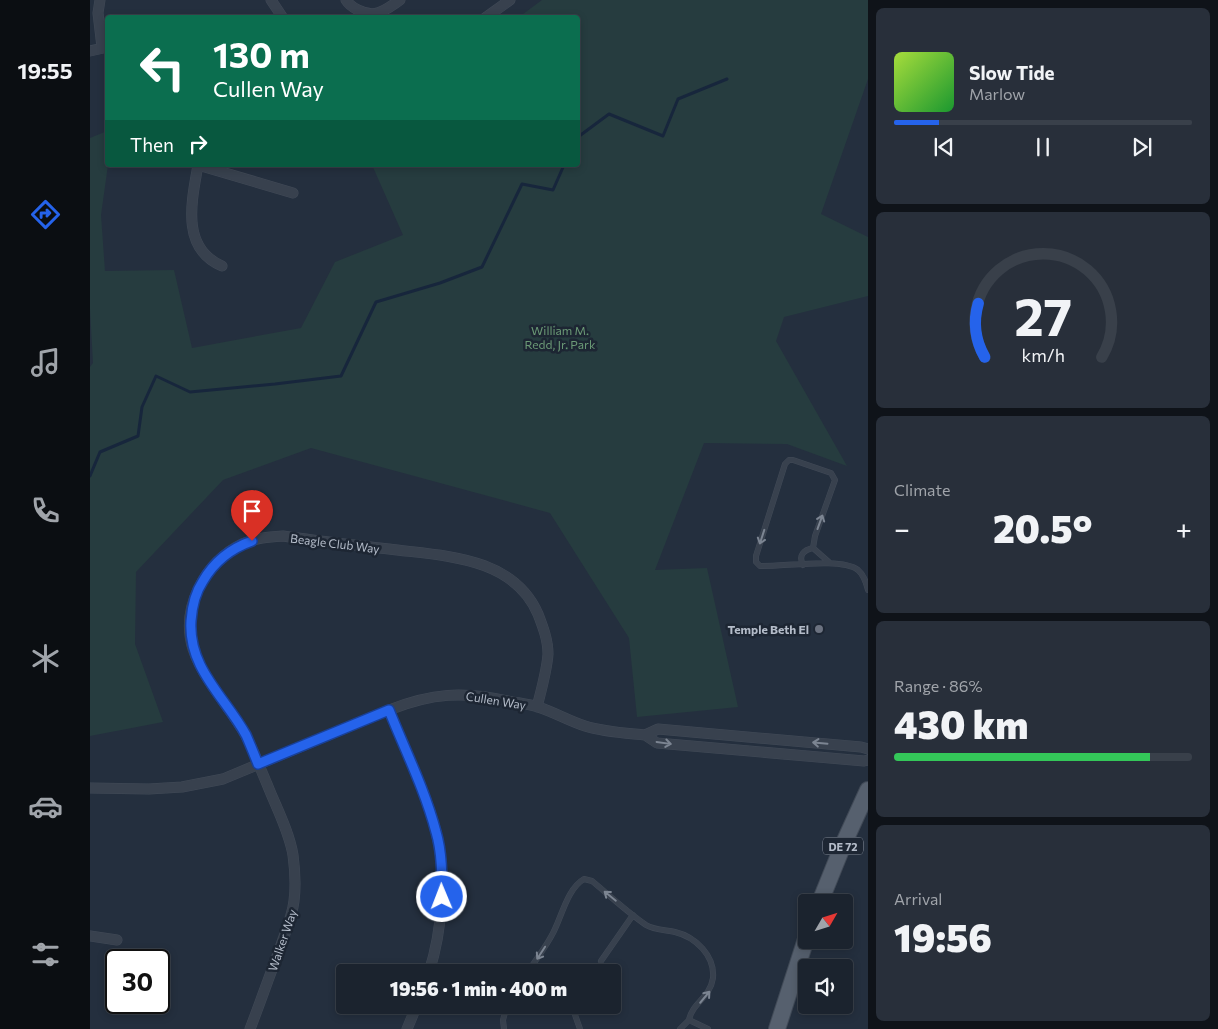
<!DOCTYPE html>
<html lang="en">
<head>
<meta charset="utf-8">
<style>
  :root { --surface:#1b232e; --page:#282f3a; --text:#f1f3f6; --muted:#a0a4aa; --line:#39404a; --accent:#2563eb }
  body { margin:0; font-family:Commissioner,sans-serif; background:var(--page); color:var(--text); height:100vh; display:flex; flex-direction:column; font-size:19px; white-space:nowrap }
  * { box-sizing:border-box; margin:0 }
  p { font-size:16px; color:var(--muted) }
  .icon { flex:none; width:28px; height:28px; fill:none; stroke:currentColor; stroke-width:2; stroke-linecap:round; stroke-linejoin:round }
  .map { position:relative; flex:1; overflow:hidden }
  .drawer { display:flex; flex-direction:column; gap:8px; padding:8px; background:#0f1319; width:350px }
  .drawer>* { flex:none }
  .hud { position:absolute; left:15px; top:15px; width:475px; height:152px; border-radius:5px; box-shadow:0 2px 8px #0003,0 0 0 1px var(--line); background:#0b6e4f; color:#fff; overflow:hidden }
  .needle { width:32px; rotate:51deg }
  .tools { position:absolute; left:708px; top:894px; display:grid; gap:10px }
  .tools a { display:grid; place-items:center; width:55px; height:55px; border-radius:5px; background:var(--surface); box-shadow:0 2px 8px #0003,0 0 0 1px var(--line); font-size:25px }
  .speed { position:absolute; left:15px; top:949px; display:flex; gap:10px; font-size:25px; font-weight:700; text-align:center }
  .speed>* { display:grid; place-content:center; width:65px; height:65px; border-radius:50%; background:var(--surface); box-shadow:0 2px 8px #0003,0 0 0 1px var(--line); line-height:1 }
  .speed .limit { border:2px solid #111; border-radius:8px; background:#fff; color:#111 }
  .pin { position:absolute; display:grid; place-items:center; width:42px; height:42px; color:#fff; margin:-51px -21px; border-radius:50% 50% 50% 0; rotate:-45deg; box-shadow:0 0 5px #0007 }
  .pin .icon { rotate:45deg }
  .me { position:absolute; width:55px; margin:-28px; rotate:359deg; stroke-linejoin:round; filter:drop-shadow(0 0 4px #0008) }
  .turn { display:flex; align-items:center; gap:18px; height:105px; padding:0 25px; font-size:22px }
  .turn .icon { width:65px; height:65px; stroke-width:2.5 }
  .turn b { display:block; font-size:35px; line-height:42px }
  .then { display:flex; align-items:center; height:48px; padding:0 25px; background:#0003; gap:10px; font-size:19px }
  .big { font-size:38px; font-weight:800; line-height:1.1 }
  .drawer .card { flex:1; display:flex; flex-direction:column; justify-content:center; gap:8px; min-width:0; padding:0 18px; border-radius:8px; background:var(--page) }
  .drawer .dial { align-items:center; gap:0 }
  .dial svg { height:130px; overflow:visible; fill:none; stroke:var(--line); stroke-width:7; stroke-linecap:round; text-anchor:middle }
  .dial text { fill:var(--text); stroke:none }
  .song { display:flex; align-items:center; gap:15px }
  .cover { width:60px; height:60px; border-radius:8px; background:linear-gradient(135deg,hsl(80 70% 55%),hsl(130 70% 35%)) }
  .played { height:5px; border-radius:2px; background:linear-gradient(90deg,var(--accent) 15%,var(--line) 15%) }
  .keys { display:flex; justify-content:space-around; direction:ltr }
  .heat { display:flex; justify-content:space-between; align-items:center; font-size:28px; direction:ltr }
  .charge { height:8px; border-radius:4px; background:linear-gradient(90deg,#34c759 86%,var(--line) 0) }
  .trip { position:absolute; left:246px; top:964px; width:285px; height:50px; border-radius:5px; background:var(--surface); box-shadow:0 2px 8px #0003,0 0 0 1px var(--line); font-weight:800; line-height:50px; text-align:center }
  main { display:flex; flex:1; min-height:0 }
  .dock { display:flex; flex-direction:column; width:90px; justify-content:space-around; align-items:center; background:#0b0e12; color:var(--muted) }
  .dock .icon { width:35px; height:35px }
  .dock .selected { color:var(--accent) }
  .dock b { font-size:22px; color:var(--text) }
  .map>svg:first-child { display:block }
  .green { fill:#263c3f }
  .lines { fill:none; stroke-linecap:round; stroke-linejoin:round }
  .stream { stroke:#17263c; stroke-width:3 }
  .service-casing { stroke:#414a57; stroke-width:6 }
  .minor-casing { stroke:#414a57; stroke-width:11 }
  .primary-casing { stroke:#414a57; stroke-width:18 }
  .service { stroke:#38414e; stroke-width:5 }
  .minor { stroke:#38414e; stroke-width:10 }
  .primary { stroke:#56606e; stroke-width:16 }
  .oneway { stroke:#7c8592 }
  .route-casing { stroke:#184099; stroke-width:12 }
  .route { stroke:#2563eb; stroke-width:9 }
  .worship-dot { fill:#6b7280; stroke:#1d2633; stroke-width:2 }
  .labels { text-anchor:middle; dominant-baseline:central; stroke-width:5; stroke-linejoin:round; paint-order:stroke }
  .shield { fill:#1d2633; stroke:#878f9c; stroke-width:1 }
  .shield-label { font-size:11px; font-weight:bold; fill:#b4bcc9 }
  .park-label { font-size:12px; fill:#6b9a76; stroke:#1d2633 }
  .street-label { font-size:12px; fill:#b4bcc9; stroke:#1d2633 }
  .poi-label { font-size:12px; font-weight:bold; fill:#b4bcc9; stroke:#1d2633; text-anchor:end }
</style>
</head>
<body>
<main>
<nav class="dock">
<b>19:55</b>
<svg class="icon selected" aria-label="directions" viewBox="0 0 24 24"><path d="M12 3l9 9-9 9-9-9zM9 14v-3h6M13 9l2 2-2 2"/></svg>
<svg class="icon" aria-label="music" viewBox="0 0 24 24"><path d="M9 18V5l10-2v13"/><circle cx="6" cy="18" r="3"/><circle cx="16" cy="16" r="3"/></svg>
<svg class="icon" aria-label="phone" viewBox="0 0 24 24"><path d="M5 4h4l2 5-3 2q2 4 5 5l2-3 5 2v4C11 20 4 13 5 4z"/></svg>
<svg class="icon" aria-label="climate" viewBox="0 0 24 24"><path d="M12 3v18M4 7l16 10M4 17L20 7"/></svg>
<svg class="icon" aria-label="car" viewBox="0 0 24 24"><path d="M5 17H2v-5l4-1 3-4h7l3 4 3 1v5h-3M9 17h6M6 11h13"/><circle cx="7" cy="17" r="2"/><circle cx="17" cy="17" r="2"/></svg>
<svg class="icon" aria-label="filters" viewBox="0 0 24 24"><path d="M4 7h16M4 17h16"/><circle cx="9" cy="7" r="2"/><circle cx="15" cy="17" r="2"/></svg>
</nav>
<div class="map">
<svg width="778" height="1029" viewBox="0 0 778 1029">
  <rect width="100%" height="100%" fill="#242f3e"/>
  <path class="green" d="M452,0H778V79L731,214L778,237V296L694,317L686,341L757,466L697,444L614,443L565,570L617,568L648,707L547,717L539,638L460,513L221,448L133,480L46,572L45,644L73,722L0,736V367L3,363L0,309V138L17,131L18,165L11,215L15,271L84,270L102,348L211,328L245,262L313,235L282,165H488V18L429,17Z"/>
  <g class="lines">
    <path class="stream" d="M488,137L519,114L573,136L588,99L637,79
      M0,476L10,452L48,436L52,407L66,376L100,392L185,384L251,376L286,302L350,283L392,267L432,184L463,190L474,165"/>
    <defs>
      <path id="service" d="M740,563L723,548L725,536L745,480L741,473L703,460H699L695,464L666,556V562L670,566C693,567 751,557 768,570C774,575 776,582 778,590
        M713,565C708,555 714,550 723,548
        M511,961L543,915
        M438,972C446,959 456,947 463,933C472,916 477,889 494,879L502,881C519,895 537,912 556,925C564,930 576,930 585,932C606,937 625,956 623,978C620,998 602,1003 599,1020L618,1029
        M475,1005L484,1012L490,1029
        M414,1029L413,1020L417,1005
        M590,1029L599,1020"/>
      <path id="minor" d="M10,0L8,13L12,47
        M181,0L193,18
        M256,0C259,5 262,7 268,10C286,19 295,10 310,0
        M395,18L420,0
        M0,51L18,47
        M108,165C102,200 90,248 132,266
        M108,165L203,193
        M299,710C315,750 335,790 346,832C357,874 352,932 339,972
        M778,749L771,747L568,729L555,735L567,743L774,761L778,760
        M0,788L59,789L92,787L133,779L299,710C342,693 373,691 418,701C428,703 439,704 448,707C464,712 479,721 495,726C514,732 535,733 555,735
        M0,936L27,940
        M160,1029C170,1003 179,977 189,951C194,935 202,918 204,901C206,885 205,870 203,855C199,831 186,807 177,784C170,768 164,751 156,736C140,706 114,682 103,649C90,608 115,562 152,544C165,538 179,537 193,536C228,541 263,545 299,549C353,556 423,556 448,614C453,627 458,640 458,654C457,670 451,691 447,707
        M317,1029L327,1005"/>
      <path id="primary" d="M730,902L753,845L778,790
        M687,1029L716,939"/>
    </defs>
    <use href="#service" class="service-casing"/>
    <use href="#minor" class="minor-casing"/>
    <use href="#primary" class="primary-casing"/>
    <use href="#service" class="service"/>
    <use href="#minor" class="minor"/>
    <use href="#primary" class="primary"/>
  </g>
  <defs><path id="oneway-shaft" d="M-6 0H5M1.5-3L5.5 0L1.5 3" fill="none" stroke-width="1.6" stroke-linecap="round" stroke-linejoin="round" transform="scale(1.25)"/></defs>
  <g class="oneway">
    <use href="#oneway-shaft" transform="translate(730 522) rotate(-70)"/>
    <use href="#oneway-shaft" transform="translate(672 537) rotate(108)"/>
    <use href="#oneway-shaft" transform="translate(574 743) rotate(8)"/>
    <use href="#oneway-shaft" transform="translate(730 743) rotate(-175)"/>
    <use href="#oneway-shaft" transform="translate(520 896) rotate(-141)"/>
    <use href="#oneway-shaft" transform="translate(451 953) rotate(123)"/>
    <use href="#oneway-shaft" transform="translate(615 997) rotate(-50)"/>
  </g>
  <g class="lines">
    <defs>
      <path id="route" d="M162,541C142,548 124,562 113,581C105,593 102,606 101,621C98,668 135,697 156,735C160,744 164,754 168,764L299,710C315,750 335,790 346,832C352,852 352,876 352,897"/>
    </defs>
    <use href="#route" class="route-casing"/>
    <use href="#route" class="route"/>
  </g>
  <circle class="worship-dot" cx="729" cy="629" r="5"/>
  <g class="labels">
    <rect class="shield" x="733" y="837.5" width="40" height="17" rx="4"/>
    <g class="shield-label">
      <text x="753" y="846">DE 72</text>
    </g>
    <g class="park-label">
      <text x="470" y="330">William M.<tspan x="470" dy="14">Redd, Jr. Park</tspan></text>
    </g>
    <g class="street-label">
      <text transform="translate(245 543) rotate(7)">Beagle Club Way</text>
      <text transform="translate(406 700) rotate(9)">Cullen Way</text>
      <text transform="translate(192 940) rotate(-71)">Walker Way</text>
    </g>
    <g class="poi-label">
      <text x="719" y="629">Temple Beth El</text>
    </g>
  </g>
</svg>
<div class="tools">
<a><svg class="needle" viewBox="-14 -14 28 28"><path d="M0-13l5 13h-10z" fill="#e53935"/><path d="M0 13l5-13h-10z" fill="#a0a4aa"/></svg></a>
<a><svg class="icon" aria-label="sound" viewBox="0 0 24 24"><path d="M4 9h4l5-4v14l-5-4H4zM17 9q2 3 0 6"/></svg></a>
</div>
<div class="speed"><div class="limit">30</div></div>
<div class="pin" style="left:162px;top:541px;background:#d93025"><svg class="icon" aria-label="arrive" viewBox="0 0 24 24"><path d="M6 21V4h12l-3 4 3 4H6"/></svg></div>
<svg class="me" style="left:352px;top:897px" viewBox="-20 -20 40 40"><circle r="17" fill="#2563eb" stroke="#fff" stroke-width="3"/><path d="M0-11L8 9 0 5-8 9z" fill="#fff"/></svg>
<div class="trip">19:56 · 1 min · 400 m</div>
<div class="hud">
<div class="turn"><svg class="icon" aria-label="left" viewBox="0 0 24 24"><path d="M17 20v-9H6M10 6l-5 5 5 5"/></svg><div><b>130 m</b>Cullen Way</div></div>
<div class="then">Then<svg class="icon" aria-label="right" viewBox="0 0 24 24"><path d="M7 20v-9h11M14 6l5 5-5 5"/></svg></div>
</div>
</div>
<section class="drawer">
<div class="card">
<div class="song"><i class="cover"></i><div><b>Slow Tide</b><p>Marlow</p></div></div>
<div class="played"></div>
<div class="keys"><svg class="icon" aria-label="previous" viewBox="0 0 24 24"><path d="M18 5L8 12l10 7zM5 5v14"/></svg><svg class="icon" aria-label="pause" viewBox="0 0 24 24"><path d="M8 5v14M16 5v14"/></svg><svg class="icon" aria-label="next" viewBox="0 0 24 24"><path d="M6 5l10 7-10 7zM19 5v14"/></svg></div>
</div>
<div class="card dial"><svg viewBox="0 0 100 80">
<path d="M14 69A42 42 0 1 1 86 69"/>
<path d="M14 69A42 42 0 0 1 10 36" stroke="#2563eb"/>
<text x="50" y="56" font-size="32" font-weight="700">27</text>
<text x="50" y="72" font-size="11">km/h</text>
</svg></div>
<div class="card"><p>Climate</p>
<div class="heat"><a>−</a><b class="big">20.5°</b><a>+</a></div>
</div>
<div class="card"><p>Range · 86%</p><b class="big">430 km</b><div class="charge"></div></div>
<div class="card"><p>Arrival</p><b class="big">19:56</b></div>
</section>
</main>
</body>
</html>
